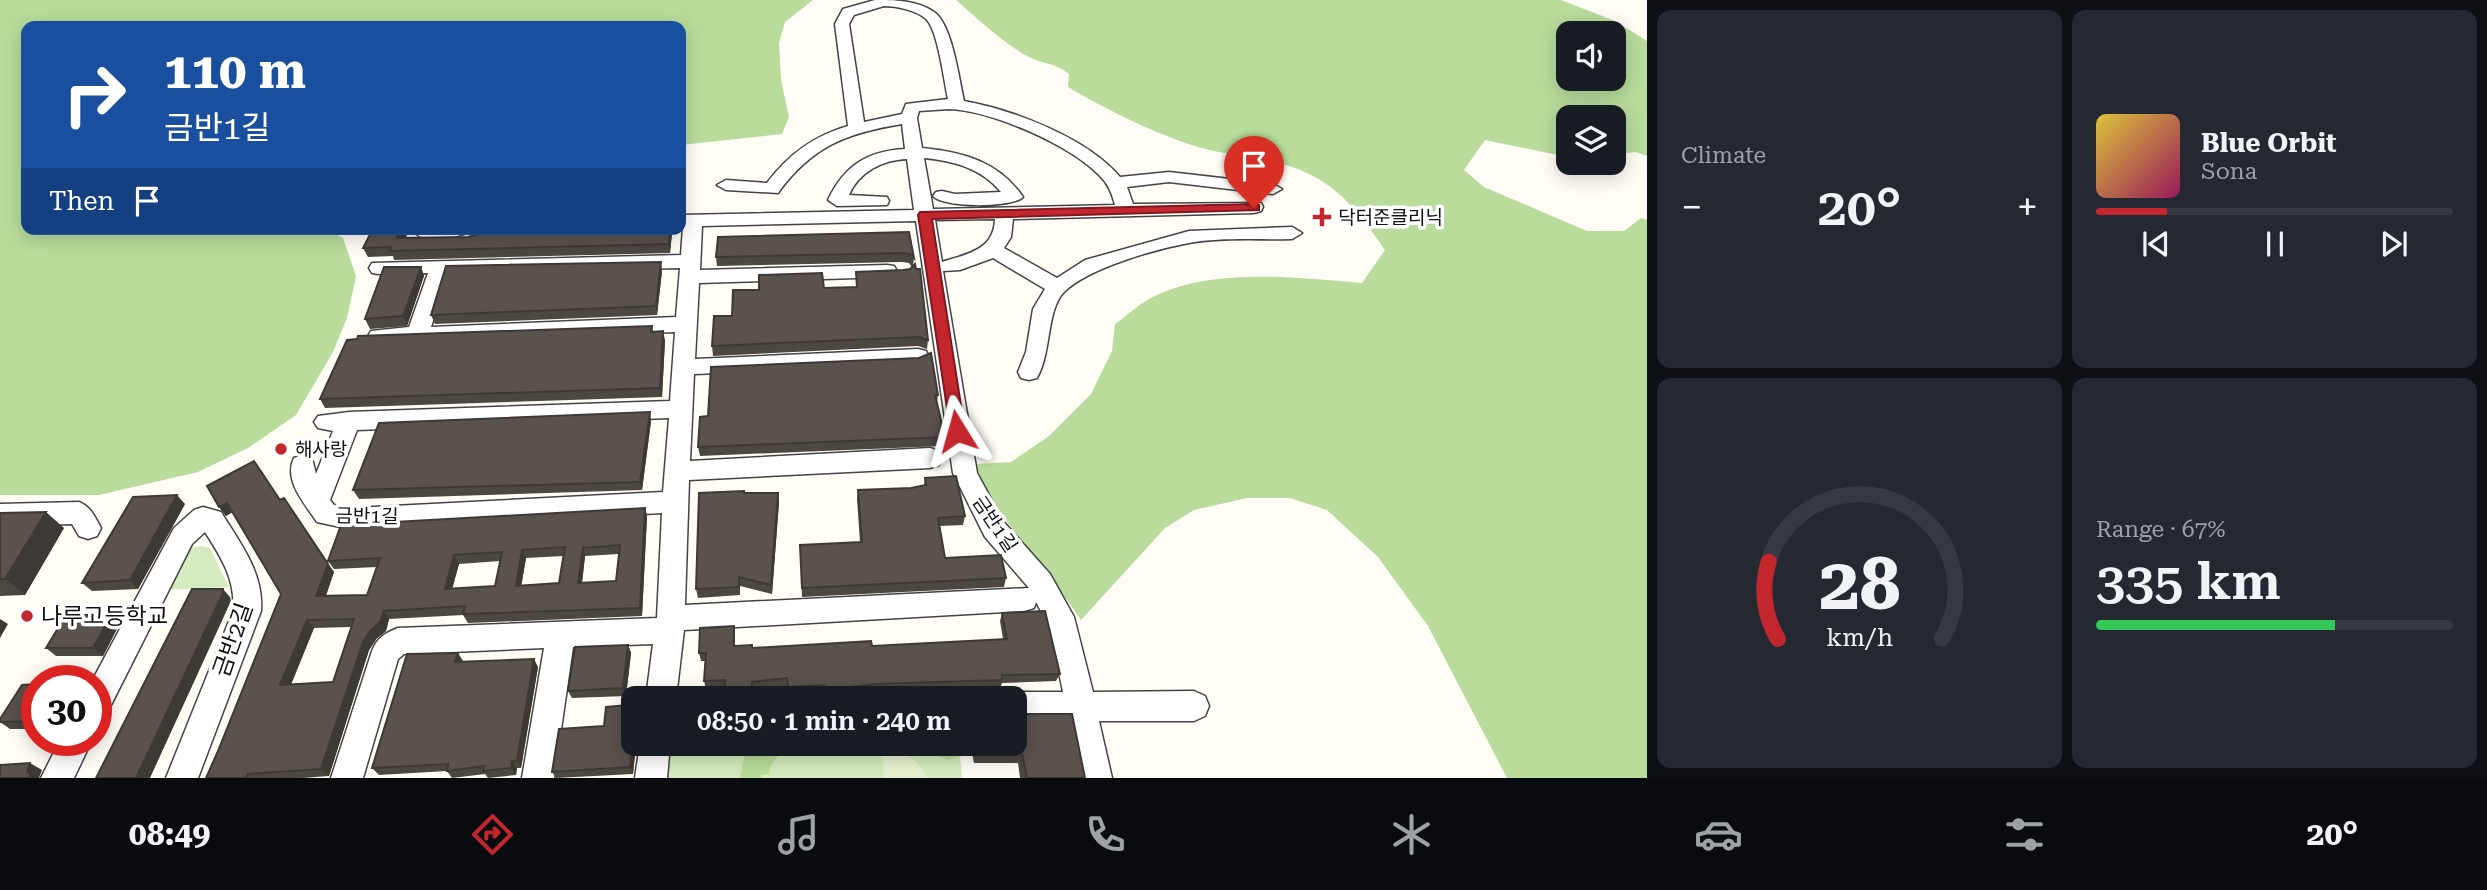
<!DOCTYPE html>
<html lang="en">
<head>
<meta charset="utf-8">
<style>
  :root { --surface:#171b24; --page:#242831; --text:#f1f3f6; --muted:#9ea1a6; --line:#363941; --accent:#c4262e }
  body { margin:0; font-family:"Roboto Serif","Noto Sans KR",serif; background:var(--page); color:var(--text); height:100vh; display:flex; flex-direction:column; font-size:26px; white-space:nowrap }
  * { box-sizing:border-box; margin:0 }
  p { font-size:23px; color:var(--muted) }
  .icon { flex:none; width:38px; height:38px; fill:none; stroke:currentColor; stroke-width:2; stroke-linecap:round; stroke-linejoin:round }
  .map { position:relative; flex:1; overflow:hidden }
  .drawer { display:flex; flex-direction:column; gap:10px; padding:10px; background:#0d0f14; width:840px }
  .drawer>* { flex:none }
  .banner { position:absolute; left:21px; top:21px; width:665px; height:214px; border-radius:14px; box-shadow:0 4px 18px #0003; background:#1a4fa0; color:#fff; overflow:hidden }
  .controls { position:absolute; left:1556px; top:21px; display:grid; gap:14px }
  .controls a { display:grid; place-items:center; width:70px; height:70px; border-radius:14px; background:var(--surface); box-shadow:0 4px 18px #0003; font-size:35px }
  .speed { position:absolute; left:21px; top:665px; display:flex; gap:14px; font-size:35px; font-weight:700; text-align:center }
  .speed>* { display:grid; place-content:center; width:91px; height:91px; border-radius:50%; background:var(--surface); box-shadow:0 4px 18px #0003; line-height:1 }
  .speed .limit { border:10px solid #d22; background:#fff; color:#111 }
  .pin { position:absolute; display:grid; place-items:center; width:60px; height:60px; color:#fff; margin:-72px -30px; border-radius:50% 50% 50% 0; rotate:-45deg; box-shadow:0 0 7px #0007 }
  .pin .icon { rotate:45deg }
  .me { position:absolute; width:77px; margin:-38px; rotate:352deg; stroke-linejoin:round; filter:drop-shadow(0 0 5px #0008) }
  .turn { display:flex; align-items:center; gap:24px; height:147px; padding:0 28px; font-size:32px }
  .turn .icon { width:91px; height:91px; stroke-width:2.5 }
  .turn b { display:block; font-size:49px; line-height:60px }
  .then { display:flex; align-items:center; height:66px; padding:0 28px; background:#0003; gap:14px; font-size:26px }
  .big { font-size:52px; font-weight:600; line-height:1.1 }
  .drawer .card { flex:1; display:flex; flex-direction:column; justify-content:center; gap:10px; min-width:0; padding:0 24px; border-radius:14px; background:var(--page) }
  .drawer .dial { align-items:center; gap:0 }
  .dial svg { height:182px; overflow:visible; fill:none; stroke:var(--line); stroke-width:7; stroke-linecap:round; text-anchor:middle }
  .dial text { fill:var(--text); stroke:none }
  .song { display:flex; align-items:center; gap:21px }
  .cover { width:84px; height:84px; border-radius:10px; background:linear-gradient(135deg,hsl(50 70% 55%),hsl(330 70% 35%)) }
  .played { height:7px; border-radius:4px; background:linear-gradient(90deg,var(--accent) 20%,var(--line) 20%) }
  .keys { display:flex; justify-content:space-around; direction:ltr }
  .heat { display:flex; justify-content:space-between; align-items:center; font-size:38px; direction:ltr }
  .charge { height:10px; border-radius:5px; background:linear-gradient(90deg,#34c759 67%,var(--line) 0) }
  .drawer .tiles { flex:1; display:grid; gap:10px; grid-template-columns:repeat(2,1fr) }
  .trip { position:absolute; left:621px; top:686px; width:406px; height:70px; border-radius:14px; background:var(--surface); box-shadow:0 4px 18px #0003; font-weight:600; line-height:70px; text-align:center }
  .tab-bar { display:flex; height:112px; justify-content:space-around; align-items:center; background:#090b0e; color:var(--muted) }
  .tab-bar .icon { width:49px; height:49px }
  .tab-bar .active { color:var(--accent) }
  .tab-bar b { font-size:32px; color:var(--text) }
  main { display:flex; flex:1; min-height:0 }
  .map>svg:first-child { display:block }
  .green { fill:#d5ebbd }
  .forest { fill:#b9dc9c; fill-rule:evenodd }
  .pitch { fill:#e6f2cf }
  .lines { fill:none; stroke-linecap:round; stroke-linejoin:round }
  .minor-casing { stroke:#444; stroke-width:3 }
  .minor { fill:#fff; fill-rule:evenodd }
  .wall { fill:#4d4742; fill-rule:evenodd }
  .shaded-wall { fill:#3f3936 }
  .building { fill:#5a524d; stroke:#3f3936; stroke-width:2; fill-rule:evenodd }
  .route { fill:#c4262e; stroke:#7f191e; stroke-width:2 }
  .poi-dot { fill:#c4262e; stroke:#fff; stroke-width:2.5 }
  .labels { text-anchor:middle; dominant-baseline:central; stroke-width:7; stroke-linejoin:round; paint-order:stroke }
  .poi-label { font-size:19px; fill:#111; stroke:#fff; text-anchor:start }
  .street-label { font-size:19px; fill:#111; stroke:#fff }
  .near-poi-label { font-size:23px; fill:#111; stroke:#fff; text-anchor:start }
  .near-street-label { font-size:23px; fill:#111; stroke:#fff }
</style>
</head>
<body>
<main>
<div class="map">
<svg width="1647" height="778" viewBox="0 0 1647 778">
  <rect width="100%" height="100%" fill="#fffdf5"/>
  <path class="green" d="M202,546L210,548L229,587L164,590L190,548Z
    M668,744H959L962,778H664Z"/>
  <path class="forest" d="M0,0H813L785,22L779,43L781,80L789,117L782,134L681,145V26H26V229H326L343,238L356,276L347,318L333,352L296,415L248,448L198,472L99,495H0Z
    M956,0H1561L1615,21L1647,41V156L1635,152L1614,155V117H1568V157L1485,140L1464,170L1484,187L1587,231H1624L1641,218L1647,220V778H1507L1428,626L1378,557L1327,510L1290,498H1247L1194,510L1165,528L1081,620C1046,567 999,523 975,464L1011,462L1049,436L1091,394L1112,351L1115,324C1128,315 1141,302 1155,296C1214,267 1299,278 1362,283L1385,250C1350,200 1328,173 1266,160C1244,155 1220,154 1198,147C1153,133 1109,111 1068,87L1069,74C1057,63 1041,64 1027,56C1001,41 979,20 956,0ZM1568,33H1614V79H1568Z
    M739,744H787L771,765L769,774L761,775V778H740L744,758Z
    M908,744H965L966,755L948,760Z"/>
  <path class="pitch" d="M882,747C901,748 919,761 928,778H883Z"/>
  <g class="lines">
    <defs>
      <path id="minor" d="M875,0C894,0 917,0 934,12C952,24 959,79 964,101C1014,110 1087,138 1120,177L1169,172L1273,184L1282,189L1273,194L1169,182L1127,187L1133,204L1261,203L1263,207L1261,211L1254,213L1013,219L1011,237L1004,248L1057,278L1085,260L1189,231L1292,227L1302,233L1292,239C1259,240 1222,237 1189,243C1156,249 1088,268 1064,292C1046,311 1052,351 1037,378L1029,380L1021,378L1018,372L1026,352L1033,309L1045,289L993,258L960,270L943,271L977,473L1003,521L1050,574L1074,617L1093,692L1194,691L1205,696L1209,706L1205,716L1194,721H1099L1112,778H1080L1069,721L1015,722V698H1004L1015,692H1063L1050,628L1036,602L1034,608L1024,611L684,630L676,698H646L653,644L573,647L554,778H522L544,648L404,654L398,659L363,778H331L372,651C377,638 385,633 398,628L657,618L662,513L354,530L317,522C305,504 283,480 294,458L303,455L312,458L316,474L333,431L318,428L314,422L318,416L349,412L670,401L675,332L379,343L371,341L368,336L371,331L409,327L428,273L379,274L372,273L369,268L372,263L681,255L683,227H681V215L914,210L907,159C882,160 859,172 849,195L887,197L889,201L887,205L837,206L828,200C844,166 867,151 905,149L902,124C847,133 812,146 778,193L726,190L717,185L726,180L767,183C788,155 813,136 848,126L835,24L843,9ZM884,6C896,6 916,10 926,19C938,30 944,81 948,99L906,104L902,114L864,122L849,24L854,15ZM949,109C993,111 1070,145 1100,176C1109,185 1112,194 1115,205L933,209L924,158C954,161 981,168 1001,192L955,194L942,191L936,192L933,196C943,208 1013,208 1023,197C999,162 964,152 922,148L917,118L919,111ZM995,219C994,251 966,254 942,262L935,220ZM916,221L953,473L985,537L1029,588L685,605L689,480L930,468L939,465L942,458L939,451L930,448L690,461L694,374L918,365L926,363L929,357L926,351L918,349L695,359L699,283L887,277L894,276L897,271L894,266L887,265L700,270L702,226ZM680,268L676,317L431,327L448,273ZM669,418L663,492L354,508L334,505L330,500L357,430Z
        M411,229H469L467,233C447,239 427,247 411,229Z
        M79,502C91,507 95,517 101,528L97,536L88,539L79,536L72,524L0,526V504Z
        M203,507L221,512C240,543 264,573 261,611L198,778H166L233,611C236,580 221,557 205,532L192,544L107,713L96,717V681H92L174,528L194,510Z
        M60,740H92L74,778H41Z
        M640,744H670L667,778H635Z"/>
    </defs>
    <use href="#minor" class="minor-casing"/>
    <use href="#minor" class="minor"/>
  </g>
  <path class="wall" d="M373,229H405L407,235L405,238L468,237L508,229H672V233L670,253L394,260L393,256L368,257L363,248Z
    M909,232L914,258L913,266L928,340L927,349L918,346L713,356L712,346L732,316L824,288L856,287V272L903,270L910,269L912,267L909,263L902,262L717,266L716,257Z
    M421,267L424,276L407,326L370,329L365,319Z
    M662,271L657,315L435,324L431,315Z
    M652,326L653,331L665,340L662,397L325,408L320,399L357,339Z
    M938,395L937,402L945,437L943,446L700,456L698,447Z
    M651,421L642,490L359,499L353,490Z
    M261,470L280,500L334,572L326,596L367,595L377,567L334,569L328,561L645,508L647,516L642,616L468,623L463,615L389,619L386,631L377,638L369,650L329,776L303,778H206L218,751L281,594L233,512L226,516L219,507ZM619,554L616,581L582,583L585,556ZM563,556L559,583L521,585L526,558ZM500,561L495,586L452,588L459,564ZM351,627L333,682L291,685L314,628Z
    M925,478L965,516L963,525L940,526L945,558L1006,578L1004,587L802,597L800,545L860,542L857,499L858,490L911,488L924,486Z
    M744,493H778L779,502L772,594L740,586V595L698,598L696,589Z
    M185,504L138,589L92,591L82,583Z
    M0,513L64,528L25,595L0,596Z
    M1002,613L1060,674L1056,681L1002,683L1000,688L875,691L824,697V693L788,695V686L753,689V698H726L725,688L706,689L704,681L705,661H701L699,653L734,626L735,646L752,648L872,646L1003,639L1000,621Z
    M120,623L103,656H56L46,648Z
    M628,645L631,653L626,696L572,698L568,691Z
    M463,661L538,667L521,768H517L516,775L488,778L485,774L452,778L447,771L379,775L372,768Z
    M37,684V729H10L0,722V719Z
    M630,713V723L634,744H636L633,774L556,778L552,772L604,726Z
    M970,744H1015L1085,778H1020L1018,763H974Z"/>
  <path class="shaded-wall" d="M401,229H405L407,235L401,247L397,238Z
    M670,229H672V233L670,253L669,244Z
    M661,262L662,271L657,315L656,306Z
    M421,267L424,276L407,326L403,316Z
    M663,331L665,340L662,397L660,388Z
    M650,412L651,421L642,490L640,482Z
    M778,493L779,502L772,594L771,585Z
    M177,495L185,504L138,589L130,580Z
    M227,503L234,511L226,516L219,507Z
    M290,507L334,572L322,605L316,596Z
    M645,508L647,516L642,616L640,608Z
    M46,512L64,528L25,595L5,579Z
    M583,548L585,556L581,591L578,583Z
    M522,550L526,558L520,594L516,586Z
    M454,555L459,564L450,597L445,589Z
    M223,589L230,597L231,601L150,778H136Z
    M384,611L389,619L386,631L377,638L369,650L329,776L321,769L363,642Z
    M111,615L120,623L103,656L93,648Z
    M0,619L8,624L0,638Z
    M307,620L314,628L287,693L280,685Z
    M628,645L631,653L626,696L623,688Z
    M458,653L463,661L460,670L455,662Z
    M534,659L538,667L521,768L517,761Z
    M628,705L630,713L629,730L626,723Z
    M634,737V744H636L633,774L630,767Z
    M512,761L517,768L516,775L511,768Z
    M30,763L42,770L39,778H29L27,772Z"/>
  <path class="building" d="M373,229H401L397,238L468,237L475,235L476,231L508,229H670L669,244L390,251L391,247L363,248Z
    M909,232L914,258L910,254L903,253L716,257L718,237Z
    M661,262L656,306L431,315L446,266Z
    M915,264L916,269H920L928,340L919,337L712,346L714,316H732L733,290H759V275L822,273L824,288L857,287L856,272L903,270L910,269Z
    M384,267H421L403,316L365,319Z
    M652,326L651,332L663,331L660,388L320,399L347,340L357,339L358,336Z
    M931,353L938,395H935L945,437L698,447L700,417L708,416L711,367L919,358Z
    M650,412L640,482L353,490L379,423Z
    M254,461L280,500L284,498L328,564L316,596L367,595L380,558L328,561L341,525L645,508L640,608L463,614L465,606L384,611L380,622L371,630L363,642L321,769L248,774L246,778H206L218,751L281,594L227,503L219,507L207,486ZM620,545L616,581L578,583L583,548ZM565,547L559,583L516,586L522,550ZM502,552L495,586L445,589L454,555ZM354,619L333,682L280,685L307,620Z
    M956,476L965,516L938,518L945,558L1001,555L1006,578L802,588L800,545L862,542L858,490L911,488L926,485L925,478Z
    M744,491V493H778L771,585L739,577V587L696,589L699,493Z
    M177,495L130,580L82,583L133,497Z
    M46,512L5,579H0V513Z
    M192,589H223V593L136,778H96Z
    M1045,611L1060,674L1002,675V680L876,684L824,690V685L788,687L787,678L752,682V690L725,691V680L704,681L706,653H699L700,628L734,626V646L752,645V648L871,641L872,646L1007,639L1002,613Z
    M66,615H111L93,648H46Z
    M628,645L623,688L568,691L575,647Z
    M458,653L455,662L534,659L517,761H512L511,768L483,771L484,766L447,771L448,764L372,768L407,654Z
    M37,684V721L0,722V719L22,685Z
    M628,705L626,723L634,722V737L630,767L552,772L559,729L604,726L606,707Z
    M1015,714H1072L1085,778H1027L1022,753H977L976,744H1015Z
    M30,763L27,772L31,774L29,778H0V765Z"/>
  <path class="route" d="M1254,204L1259,205V210L932,219L965,431L957,437L951,435L918,215L920,212Z"/>
  <g class="poi-dot">
    <path d="M1318.5 206.5h7v7h7v7h-7v7h-7v-7h-7v-7h7z"/>
    <circle cx="281" cy="449" r="7"/>
    <circle cx="27" cy="616" r="7"/>
  </g>
  <g class="labels">
    <g class="poi-label">
      <text x="1338" y="217">닥터준클리닉</text>
      <text x="295" y="449">해사랑</text>
    </g>
    <g class="street-label">
      <text transform="translate(367 516) rotate(1)">금반1길</text>
      <text transform="translate(995 524) rotate(56)">금반1길</text>
    </g>
    <g class="near-poi-label">
      <text x="41" y="616">나루고등학교</text>
    </g>
    <g class="near-street-label">
      <text transform="translate(233 640) rotate(-71)">금반2길</text>
    </g>
  </g>
</svg>
<div class="controls">
<a><svg class="icon" aria-label="sound" viewBox="0 0 24 24"><path d="M4 9h4l5-4v14l-5-4H4zM17 9q2 3 0 6"/></svg></a>
<a><svg class="icon" aria-label="layers" viewBox="0 0 24 24"><path d="M12 4l9 5-9 5-9-5zM3 14l9 5 9-5"/></svg></a>
</div>
<div class="speed"><div class="limit">30</div></div>
<div class="pin" style="left:1254px;top:208px;background:#d93025"><svg class="icon" aria-label="arrive" viewBox="0 0 24 24"><path d="M6 21V4h12l-3 4 3 4H6"/></svg></div>
<svg class="me" style="left:957px;top:431px" viewBox="-20 -20 40 40"><path d="M0-17L14 15 0 8-14 15z" fill="#c4262e" stroke="#fff" stroke-width="4"/></svg>
<div class="trip">08:50 · 1 min · 240 m</div>
<div class="banner">
<div class="turn"><svg class="icon" aria-label="right" viewBox="0 0 24 24"><path d="M7 20v-9h11M14 6l5 5-5 5"/></svg><div><b>110 m</b>금반1길</div></div>
<div class="then">Then<svg class="icon" aria-label="arrive" viewBox="0 0 24 24"><path d="M6 21V4h12l-3 4 3 4H6"/></svg></div>
</div>
</div>
<section class="drawer">
<div class="tiles">
<div class="card"><p>Climate</p>
<div class="heat"><a>−</a><b class="big">20°</b><a>+</a></div>
</div>
<div class="card">
<div class="song"><i class="cover"></i><div><b>Blue Orbit</b><p>Sona</p></div></div>
<div class="played"></div>
<div class="keys"><svg class="icon" aria-label="previous" viewBox="0 0 24 24"><path d="M18 5L8 12l10 7zM5 5v14"/></svg><svg class="icon" aria-label="pause" viewBox="0 0 24 24"><path d="M8 5v14M16 5v14"/></svg><svg class="icon" aria-label="next" viewBox="0 0 24 24"><path d="M6 5l10 7-10 7zM19 5v14"/></svg></div>
</div>
<div class="card dial"><svg viewBox="0 0 100 80">
<path d="M14 69A42 42 0 1 1 86 69"/>
<path d="M14 69A42 42 0 0 1 10 35" stroke="#c4262e"/>
<text x="50" y="56" font-size="32" font-weight="700">28</text>
<text x="50" y="72" font-size="11">km/h</text>
</svg></div>
<div class="card"><p>Range · 67%</p><b class="big">335 km</b><div class="charge"></div></div>
</div>
</section>
</main>
<nav class="tab-bar">
<b>08:49</b>
<svg class="icon active" aria-label="directions" viewBox="0 0 24 24"><path d="M12 3l9 9-9 9-9-9zM9 14v-3h6M13 9l2 2-2 2"/></svg>
<svg class="icon" aria-label="music" viewBox="0 0 24 24"><path d="M9 18V5l10-2v13"/><circle cx="6" cy="18" r="3"/><circle cx="16" cy="16" r="3"/></svg>
<svg class="icon" aria-label="phone" viewBox="0 0 24 24"><path d="M5 4h4l2 5-3 2q2 4 5 5l2-3 5 2v4C11 20 4 13 5 4z"/></svg>
<svg class="icon" aria-label="climate" viewBox="0 0 24 24"><path d="M12 3v18M4 7l16 10M4 17L20 7"/></svg>
<svg class="icon" aria-label="car" viewBox="0 0 24 24"><path d="M5 17H2v-5l4-1 3-4h7l3 4 3 1v5h-3M9 17h6M6 11h13"/><circle cx="7" cy="17" r="2"/><circle cx="17" cy="17" r="2"/></svg>
<svg class="icon" aria-label="filters" viewBox="0 0 24 24"><path d="M4 7h16M4 17h16"/><circle cx="9" cy="7" r="2"/><circle cx="15" cy="17" r="2"/></svg>
<b>20°</b>
</nav>
</body>
</html>
